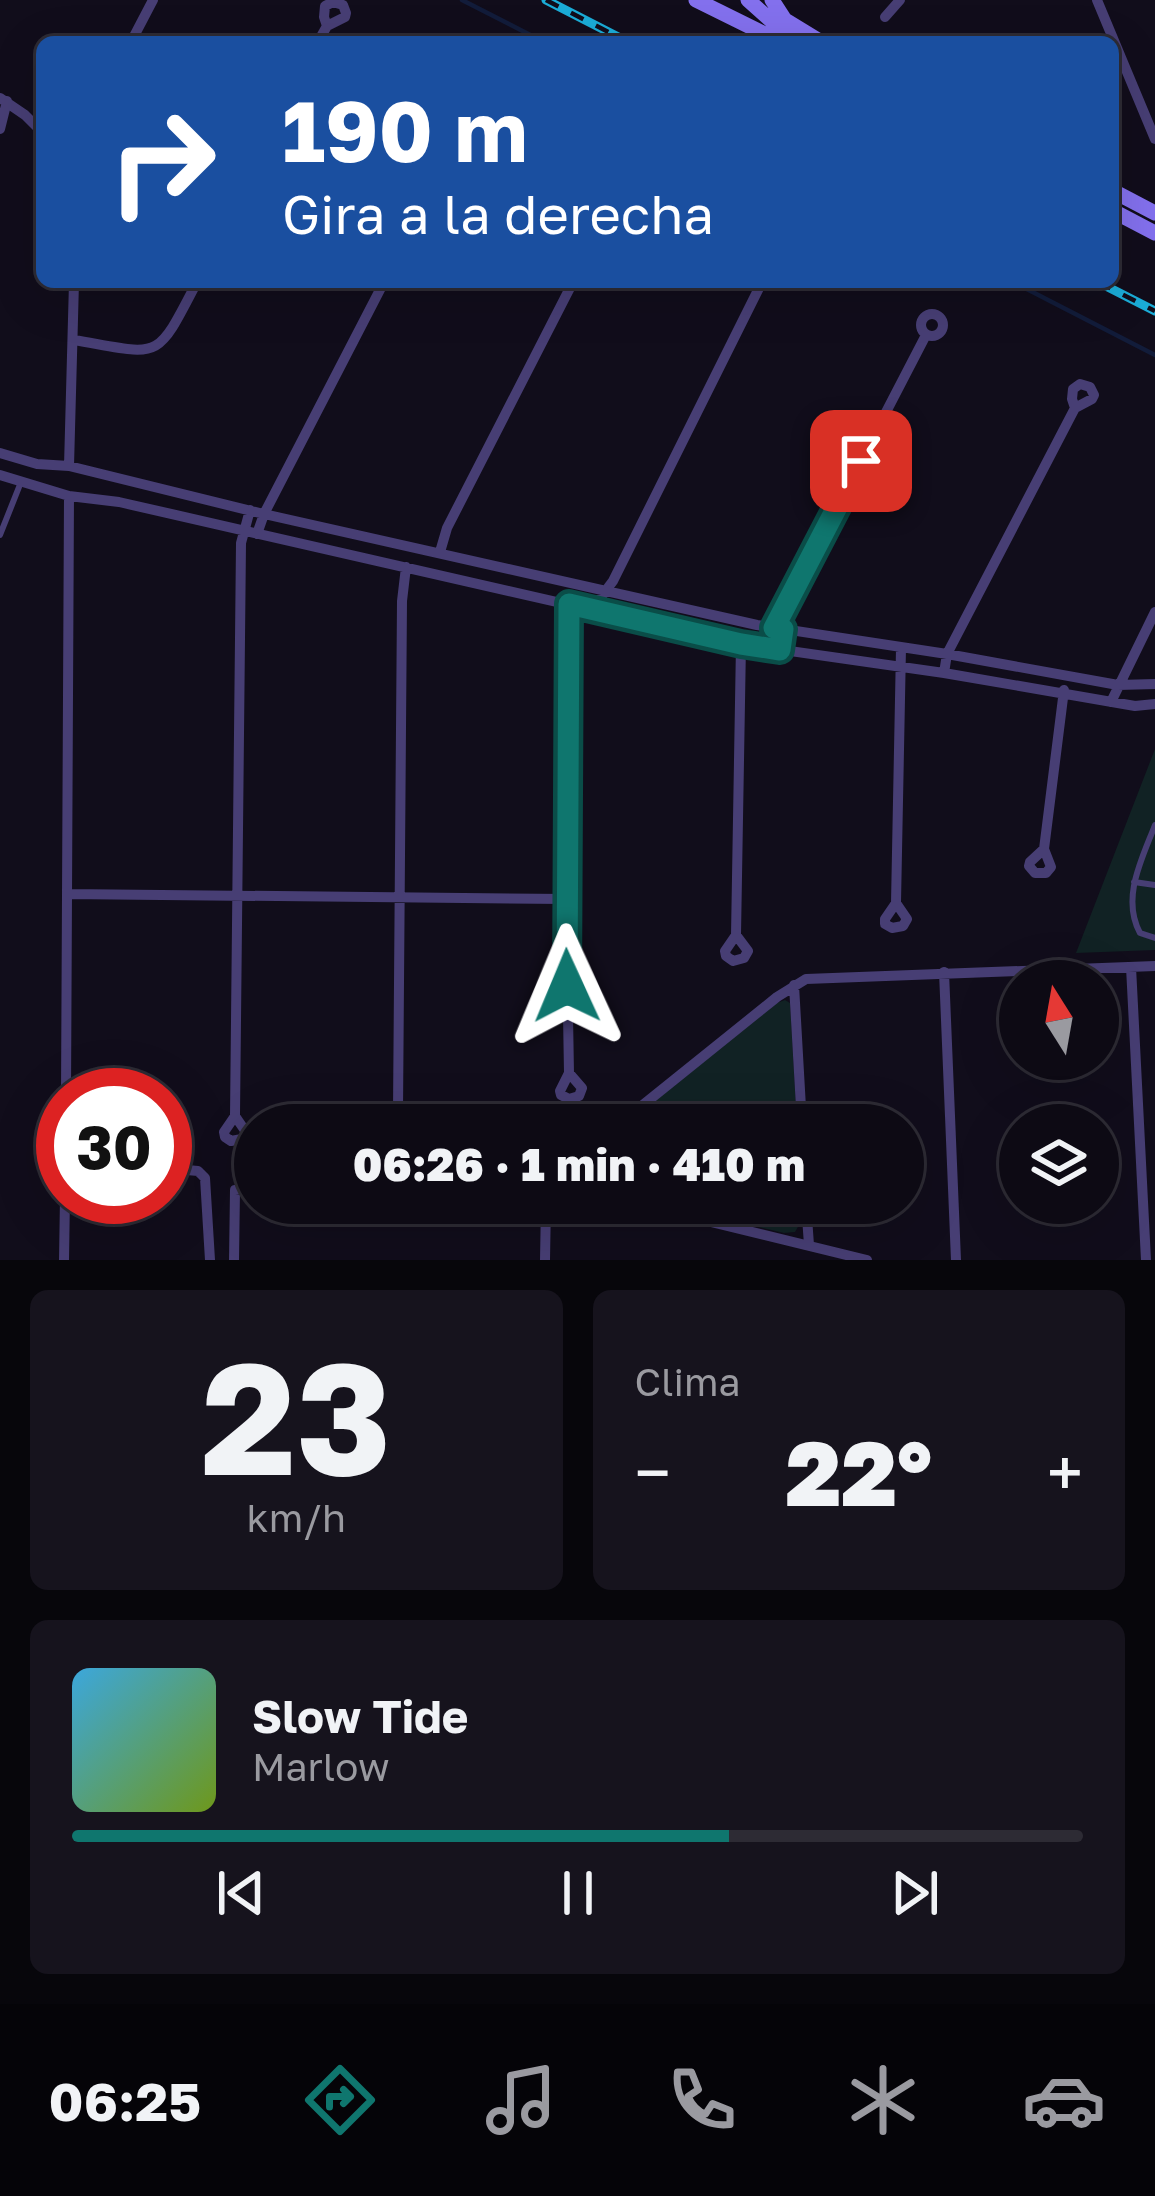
<!DOCTYPE html>
<html lang="es">
<head>
<meta charset="utf-8">
<style>
  :root { --surface:#0d0a14; --page:#16131d; --text:#f1f3f6; --muted:#9a9aa0; --line:#2d2b34; --accent:#0f766e }
  body { margin:0; font-family:"Golos Text",sans-serif; background:var(--page); color:var(--text); height:100vh; display:flex; flex-direction:column; font-size:45px; white-space:nowrap }
  * { box-sizing:border-box; margin:0 }
  p { font-size:39px; color:var(--muted) }
  .icon { flex:none; width:66px; height:66px; fill:none; stroke:currentColor; stroke-width:2; stroke-linecap:round; stroke-linejoin:round }
  .map { position:relative; height:1260px; overflow:hidden }
  .details { display:flex; flex-direction:column; gap:30px; padding:30px; background:#07060b; flex:1 }
  .details>* { flex:none }
  .guide { position:absolute; left:36px; top:36px; width:1083px; height:252px; border-radius:18px; box-shadow:0 12px 48px #0002,0 0 0 3px var(--line); background:#1a4fa0; color:#fff; overflow:hidden }
  .needle { width:78px; rotate:349deg }
  .controls { position:absolute; left:999px; top:960px; display:grid; gap:24px }
  .controls a { display:grid; place-items:center; width:120px; height:120px; border-radius:50%; background:var(--surface); box-shadow:0 12px 48px #0002,0 0 0 3px var(--line); font-size:60px }
  .speed { position:absolute; left:36px; top:1068px; display:flex; gap:24px; font-size:60px; font-weight:700; text-align:center }
  .speed>* { display:grid; place-content:center; width:156px; height:156px; border-radius:50%; background:var(--surface); box-shadow:0 12px 48px #0002,0 0 0 3px var(--line); line-height:1 }
  .speed .limit { border:18px solid #d22; background:#fff; color:#111 }
  .pin { position:absolute; display:grid; place-items:center; width:102px; height:102px; color:#fff; margin:-51px; border-radius:24px; box-shadow:0 6px 18px #0006 }
  .me { position:absolute; width:132px; margin:-66px; rotate:359deg; stroke-linejoin:round; filter:drop-shadow(0 0 9px #0008) }
  .turn { display:flex; align-items:center; gap:42px; height:252px; padding:0 48px; font-size:54px }
  .turn .icon { width:156px; height:156px; stroke-width:2.5 }
  .turn b { display:block; font-size:84px; line-height:102px }
  .big { font-size:90px; font-weight:800; line-height:1.1 }
  .details .widget { flex:1; display:flex; flex-direction:column; justify-content:center; gap:18px; min-width:0; padding:0 42px; border-radius:18px; background:var(--page) }
  .details .dial { align-items:center; gap:0 }
  .dial b { font-size:156px; line-height:1 }
  .song { display:flex; align-items:center; gap:36px }
  .cover { width:144px; height:144px; border-radius:18px; background:linear-gradient(135deg,hsl(200 70% 55%),hsl(80 70% 35%)) }
  .played { height:12px; border-radius:6px; background:linear-gradient(90deg,var(--accent) 65%,var(--line) 65%) }
  .keys { display:flex; justify-content:space-around; direction:ltr }
  .heat { display:flex; justify-content:space-between; align-items:center; font-size:66px; direction:ltr }
  .details .tiles { flex:1; display:grid; gap:30px; grid-template-columns:1fr 1fr }
  .widget:last-child { grid-column:span 2 }
  .trip { position:absolute; left:234px; top:1104px; width:690px; height:120px; border-radius:60px; background:var(--surface); box-shadow:0 12px 48px #0002,0 0 0 3px var(--line); font-weight:800; line-height:120px; text-align:center }
  .tabs { display:flex; height:192px; justify-content:space-around; align-items:center; background:#050408; color:var(--muted) }
  .tabs .icon { width:84px; height:84px }
  .tabs .current { color:var(--accent) }
  .tabs b { font-size:54px; color:var(--text) }
  .map>svg:first-child { display:block }
  .green { fill:#112224 }
  .lines { fill:none; stroke-linecap:round; stroke-linejoin:round }
  .stream { stroke:#121c3a; stroke-width:4.5 }
  .lane { stroke:#473e74; stroke-width:6 }
  .street { stroke:#473e74; stroke-width:10 }
  .secondary { stroke:#8370ed; stroke-width:15 }
  .rail-casing { stroke:#1bacd7; stroke-width:9 }
  .rail { stroke:#110d1b; stroke-width:4.5; stroke-dasharray:14; stroke-linecap:butt }
  .route-casing { stroke:#0a4d48; stroke-width:30 }
  .route { stroke:#0f766e; stroke-width:21 }
</style>
</head>
<body>
<div class="map">
<svg width="1155" height="1260" viewBox="0 0 1155 1260">
  <rect width="100%" height="100%" fill="#110d1b"/>
  <path class="green" d="M1155,749V950L1076,953Z
    M785,1000L790,1003L797,1125H625L777,1003Z
    M658,1203H801L802,1220L795,1232L784,1233Z"/>
  <g class="lines">
    <path class="stream" d="M462,0L544,42
      M1013,282L1155,355"/>
    <path class="lane" d="M0,535L21,482
      M1155,825C1142,859 1121,898 1140,933L1155,938
      M1134,882L1155,885"/>
    <path class="street" d="M1097,0L1155,139
      M885,17L900,0
      M131,42L153,0
      M318,42L327,26L324,17L325,6L333,2L343,5L346,13L345,17L327,26
      M0,98L25,115L42,132
      M0,129L7,101
      M921 325a11 11 0 1 1 22 0a11 11 0 1 1-22 0Z
      M74,340C162,355 155,363 197,282
      M0,453L37,464L69,466L264,514L757,625L947,654L1118,685L1155,684
      M69,466L74,282
      M0,475L69,496L119,502L741,644L944,673L1135,706L1155,704
      M257,534L264,514L384,282
      M440,552L447,528L573,282
      M592,609L613,581L762,282
      M774,628L926,335
      M944,673L947,654L1075,408L1072,399L1073,389L1080,384L1090,387L1094,395L1092,399L1075,408
      M1111,702L1155,612
      M1044,849L1030,862L1029,866L1035,873H1046L1051,867L1044,849L1064,690
      M67,894L566,899
      M896,903L907,919L903,926L892,928L885,924V919L896,903L901,648
      M736,935L748,951L744,958L733,961L726,956L725,951L736,935L741,644
      M1131,967L1146,1260
      M944,972L956,1260
      M794,985L802,1125
      M569,1073L582,1088L579,1096L569,1099L561,1095L560,1091L569,1073L566,899L569,604
      M66,1095L69,496
      M235,1116L246,1132L242,1139L231,1141L225,1137L224,1132L235,1116L241,543L250,510
      M387,1125L398,1111L402,601L406,567
      M618,1125L777,997L806,979L1155,966
      M165,1168L198,1171L205,1178L210,1260
      M633,1203L867,1260
      M806,1203L809,1245
      M64,1260L65,1197
      M234,1260L235,1190L255,1187
      M545,1260L546,1203"/>
    <path class="secondary" d="M696,0L781,42
      M748,0L795,42
      M772,0L785,20L821,42
      M1113,191L1155,213
      M1113,211L1155,233"/>
    <defs>
      <path id="rail" d="M546,0L628,42
        M1098,282L1155,311"/>
    </defs>
    <use href="#rail" class="rail-casing"/>
    <use href="#rail" class="rail"/>
  </g>
  <g class="lines">
    <defs>
      <path id="route" d="M567,986L569,604L741,644L780,650L783,629L774,628L861,461"/>
    </defs>
    <use href="#route" class="route-casing"/>
    <use href="#route" class="route"/>
  </g>
</svg>
<div class="controls">
<a><svg class="needle" viewBox="-14 -14 28 28"><path d="M0-13l5 13h-10z" fill="#e53935"/><path d="M0 13l5-13h-10z" fill="#9a9aa0"/></svg></a>
<a><svg class="icon" aria-label="layers" viewBox="0 0 24 24"><path d="M12 4l9 5-9 5-9-5zM3 14l9 5 9-5"/></svg></a>
</div>
<div class="speed"><div class="limit">30</div></div>
<div class="pin" style="left:861px;top:461px;background:#d93025"><svg class="icon" aria-label="arrive" viewBox="0 0 24 24"><path d="M6 21V4h12l-3 4 3 4H6"/></svg></div>
<svg class="me" style="left:567px;top:986px" viewBox="-20 -20 40 40"><path d="M0-17L14 15 0 8-14 15z" fill="#0f766e" stroke="#fff" stroke-width="4"/></svg>
<div class="trip">06:26 · 1 min · 410 m</div>
<div class="guide">
<div class="turn"><svg class="icon" aria-label="right" viewBox="0 0 24 24"><path d="M7 20v-9h11M14 6l5 5-5 5"/></svg><div><b>190 m</b>Gira a la derecha</div></div>
</div>
</div>
<section class="details">
<div class="tiles">
<div class="widget dial"><b>23</b><p>km/h</p></div>
<div class="widget"><p>Clima</p>
<div class="heat"><a>−</a><b class="big">22°</b><a>+</a></div>
</div>
<div class="widget">
<div class="song"><i class="cover"></i><div><b>Slow Tide</b><p>Marlow</p></div></div>
<div class="played"></div>
<div class="keys"><svg class="icon" aria-label="previous" viewBox="0 0 24 24"><path d="M18 5L8 12l10 7zM5 5v14"/></svg><svg class="icon" aria-label="pause" viewBox="0 0 24 24"><path d="M8 5v14M16 5v14"/></svg><svg class="icon" aria-label="next" viewBox="0 0 24 24"><path d="M6 5l10 7-10 7zM19 5v14"/></svg></div>
</div>
</div>
</section>
<nav class="tabs">
<b>06:25</b>
<svg class="icon current" aria-label="directions" viewBox="0 0 24 24"><path d="M12 3l9 9-9 9-9-9zM9 14v-3h6M13 9l2 2-2 2"/></svg>
<svg class="icon" aria-label="music" viewBox="0 0 24 24"><path d="M9 18V5l10-2v13"/><circle cx="6" cy="18" r="3"/><circle cx="16" cy="16" r="3"/></svg>
<svg class="icon" aria-label="phone" viewBox="0 0 24 24"><path d="M5 4h4l2 5-3 2q2 4 5 5l2-3 5 2v4C11 20 4 13 5 4z"/></svg>
<svg class="icon" aria-label="climate" viewBox="0 0 24 24"><path d="M12 3v18M4 7l16 10M4 17L20 7"/></svg>
<svg class="icon" aria-label="car" viewBox="0 0 24 24"><path d="M5 17H2v-5l4-1 3-4h7l3 4 3 1v5h-3M9 17h6M6 11h13"/><circle cx="7" cy="17" r="2"/><circle cx="17" cy="17" r="2"/></svg>
</nav>
</body>
</html>
